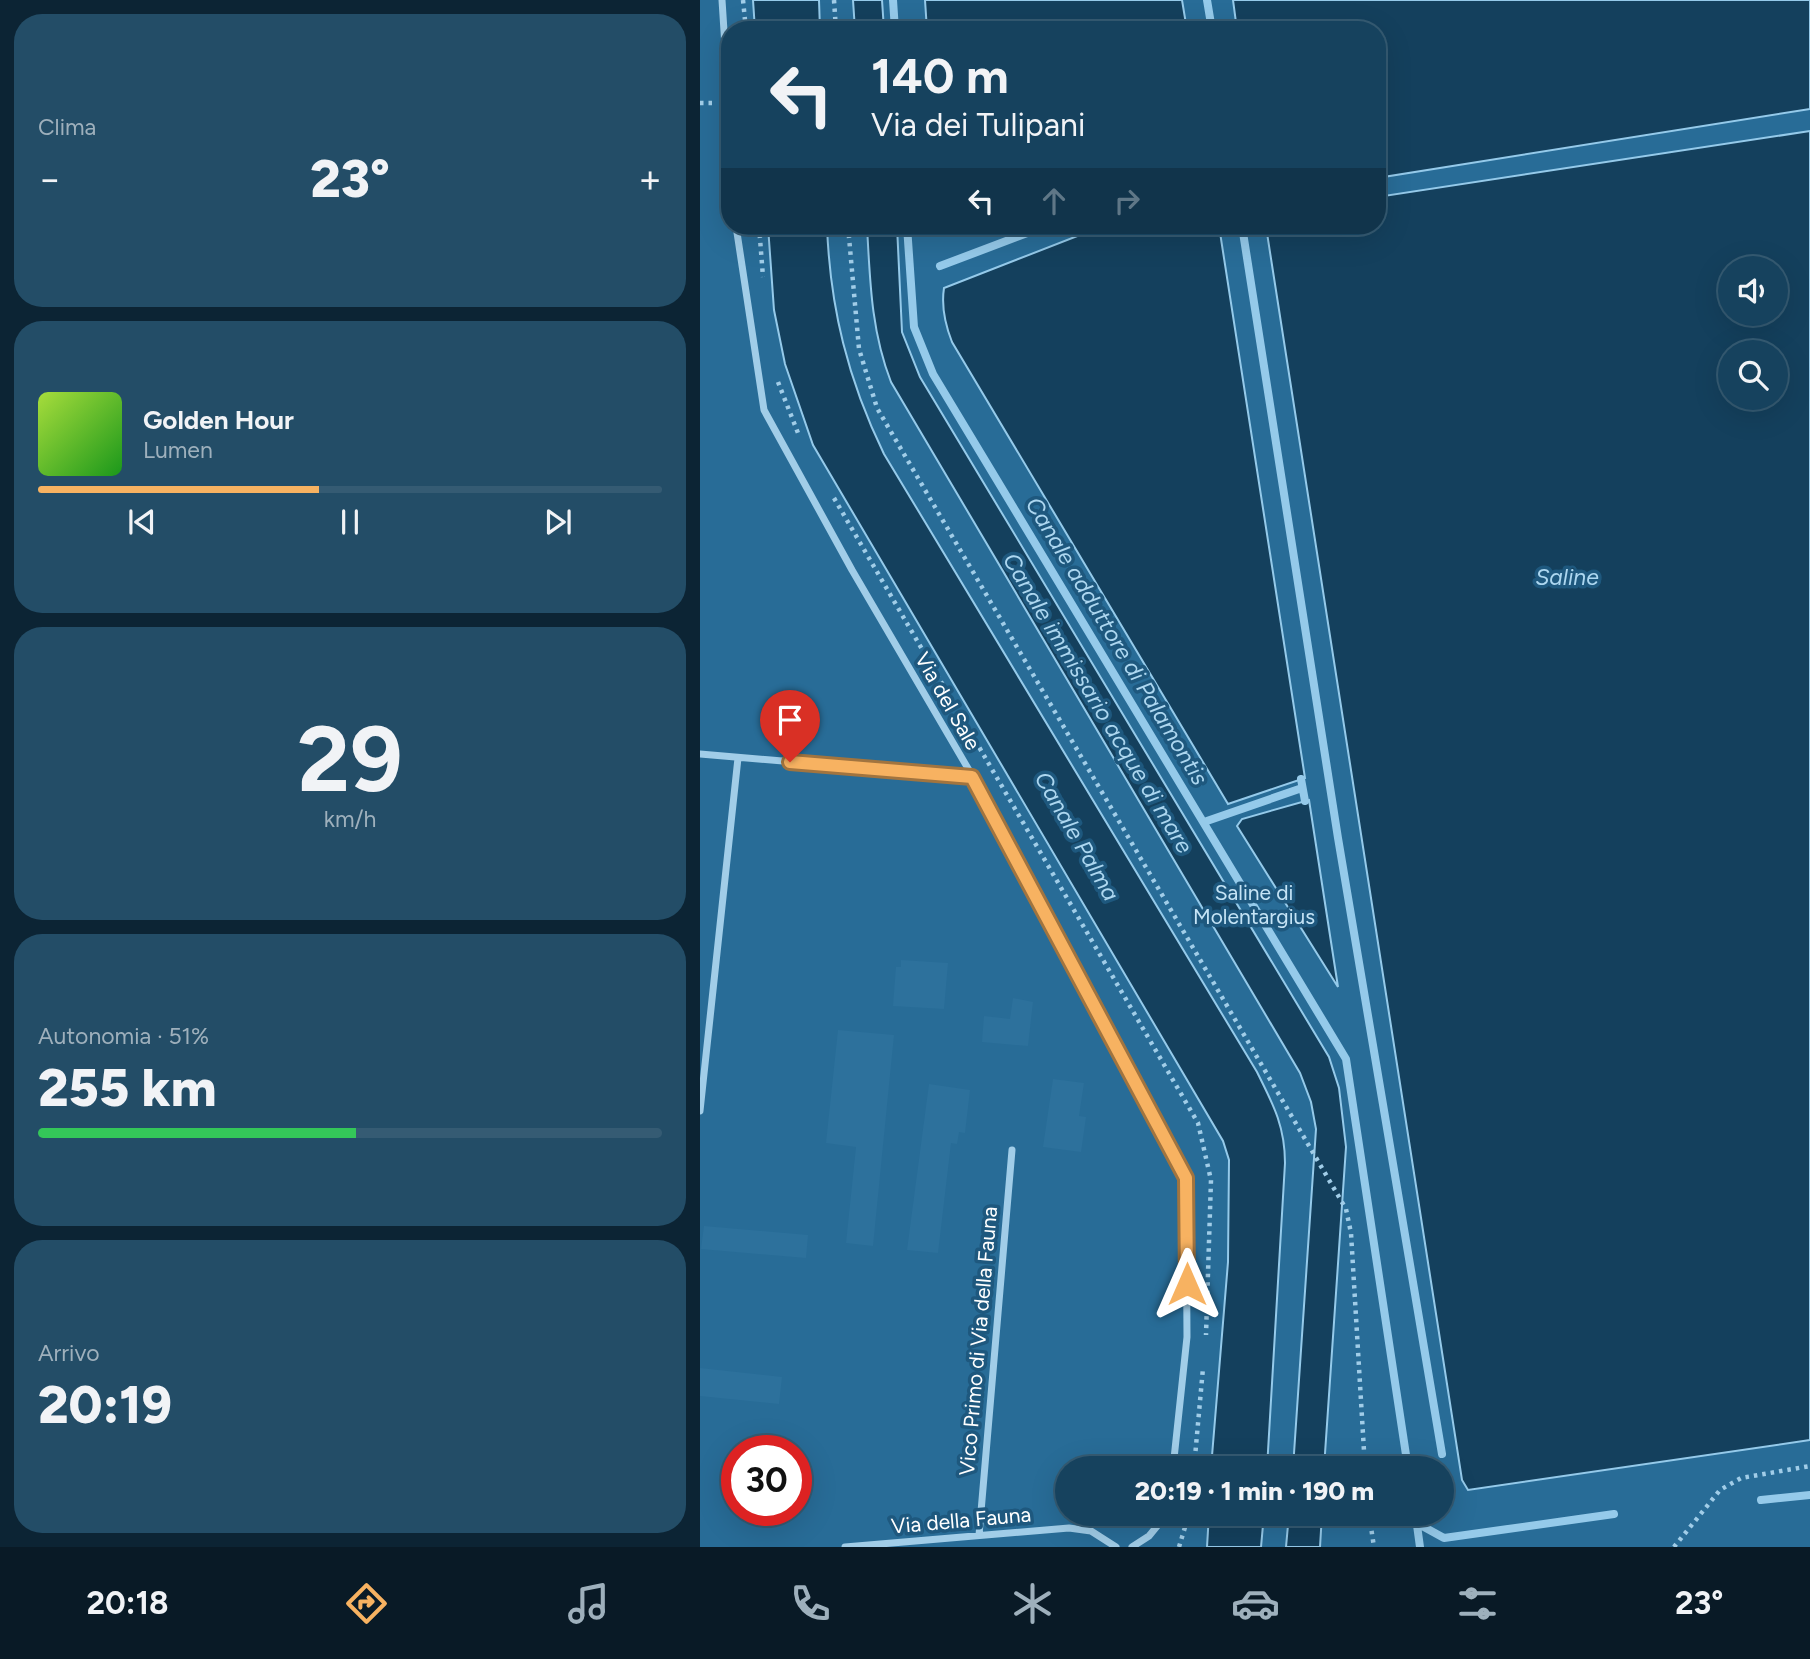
<!DOCTYPE html>
<html lang="it">
<head>
<meta charset="utf-8">
<style>
  :root { --surface:#16425e; --page:#234d67; --text:#f1f3f6; --muted:#9eb0bc; --line:#355b73; --accent:#f7b261 }
  body { margin:0; font-family:Figtree,sans-serif; background:var(--page); color:var(--text); height:100vh; display:flex; flex-direction:column; font-size:26px; white-space:nowrap }
  * { box-sizing:border-box; margin:0 }
  p { font-size:23px; color:var(--muted) }
  .icon { flex:none; width:38px; height:38px; fill:none; stroke:currentColor; stroke-width:2; stroke-linecap:round; stroke-linejoin:round }
  .map { position:relative; flex:1; overflow:hidden }
  .panel { display:flex; flex-direction:column; gap:14px; padding:14px; background:#0c2434; width:700px }
  .panel>* { flex:none }
  .top-card { position:absolute; left:21px; top:21px; width:665px; height:214px; border-radius:28px; box-shadow:0 7px 28px #0002,0 0 0 2px var(--line); background:#16425e; color:var(--text); overflow:hidden }
  .buttons { position:absolute; left:1018px; top:256px; display:grid; gap:14px }
  .buttons a { display:grid; place-items:center; width:70px; height:70px; border-radius:50%; background:var(--surface); box-shadow:0 7px 28px #0002,0 0 0 2px var(--line); font-size:35px }
  .speed { position:absolute; left:21px; top:1435px; display:flex; gap:14px; font-size:35px; font-weight:700; text-align:center }
  .speed>* { display:grid; place-content:center; width:91px; height:91px; border-radius:50%; background:var(--surface); box-shadow:0 7px 28px #0002,0 0 0 2px var(--line); line-height:1 }
  .speed .limit { border:10px solid #d22; background:#fff; color:#111 }
  .pin { position:absolute; display:grid; place-items:center; width:60px; height:60px; color:#fff; margin:-72px -30px; border-radius:50% 50% 50% 0; rotate:-45deg; box-shadow:0 0 7px #0007 }
  .pin .icon { rotate:45deg }
  .me { position:absolute; width:77px; margin:-38px; rotate:0deg; stroke-linejoin:round; filter:drop-shadow(0 0 5px #0008) }
  .turn { display:flex; align-items:center; gap:24px; height:147px; padding:0 35px; font-size:32px }
  .turn .icon { width:91px; height:91px; stroke-width:2.5 }
  .turn b { display:block; font-size:49px; line-height:60px }
  .lanes { display:flex; align-items:center; height:66px; padding:0 35px; background:#0003; justify-content:center; gap:35px; direction:ltr }
  .lanes .off { opacity:.35 }
  .big { font-size:52px; font-weight:800; line-height:1.1 }
  .panel .widget { flex:1; display:flex; flex-direction:column; justify-content:center; gap:10px; min-width:0; padding:0 24px; border-radius:28px; background:var(--page) }
  .panel .dial { align-items:center; gap:0 }
  .dial b { font-size:91px; line-height:1 }
  .song { display:flex; align-items:center; gap:21px }
  .cover { width:84px; height:84px; border-radius:10px; background:linear-gradient(135deg,hsl(80 70% 55%),hsl(120 70% 35%)) }
  .played { height:7px; border-radius:4px; background:linear-gradient(90deg,var(--accent) 45%,var(--line) 45%) }
  .keys { display:flex; justify-content:space-around; direction:ltr }
  .heat { display:flex; justify-content:space-between; align-items:center; font-size:38px; direction:ltr }
  .charge { height:10px; border-radius:5px; background:linear-gradient(90deg,#34c759 51%,var(--line) 0) }
  .trip { position:absolute; left:355px; top:1456px; width:399px; height:70px; border-radius:35px; background:var(--surface); box-shadow:0 7px 28px #0002,0 0 0 2px var(--line); font-weight:800; line-height:70px; text-align:center }
  .tab-bar { display:flex; height:112px; justify-content:space-around; align-items:center; background:#091a26; color:var(--muted) }
  .tab-bar .icon { width:49px; height:49px }
  .tab-bar .active { color:var(--accent) }
  .tab-bar b { font-size:32px; color:var(--text) }
  main { display:flex; flex:1; min-height:0 }
  .map>svg:first-child { display:block }
  .green { fill:#286c97; fill-rule:evenodd }
  .water { fill:#14405d; stroke:#95caea; stroke-width:2; fill-rule:evenodd }
  .lines { fill:none; stroke-linecap:round; stroke-linejoin:round }
  .stream { stroke:#95caea; stroke-width:8 }
  .building { fill:#2d719c }
  .path { stroke:#a1cde8; stroke-width:4.5; stroke-dasharray:3.5 5; stroke-linecap:butt }
  .minor { stroke:#a1cde8; stroke-width:7 }
  .route-casing { stroke:#a1743f; stroke-width:18 }
  .route { stroke:#f7b261; stroke-width:12 }
  .labels { text-anchor:middle; dominant-baseline:central; stroke-width:7; stroke-linejoin:round; paint-order:stroke }
  .street-label { font-size:21px; fill:#fff; stroke:#1e587e }
  .park-label { font-size:21px; fill:#c5e4f6; stroke:#1e587e }
  .water-label { font-size:23px; font-style:italic; fill:#add7f0; stroke:#1e587e }
</style>
</head>
<body>
<main>
<section class="panel">
<div class="widget"><p>Clima</p>
<div class="heat"><a>−</a><b class="big">23°</b><a>+</a></div>
</div>
<div class="widget">
<div class="song"><i class="cover"></i><div><b>Golden Hour</b><p>Lumen</p></div></div>
<div class="played"></div>
<div class="keys"><svg class="icon" aria-label="previous" viewBox="0 0 24 24"><path d="M18 5L8 12l10 7zM5 5v14"/></svg><svg class="icon" aria-label="pause" viewBox="0 0 24 24"><path d="M8 5v14M16 5v14"/></svg><svg class="icon" aria-label="next" viewBox="0 0 24 24"><path d="M6 5l10 7-10 7zM19 5v14"/></svg></div>
</div>
<div class="widget dial"><b>29</b><p>km/h</p></div>
<div class="widget"><p>Autonomia · 51%</p><b class="big">255 km</b><div class="charge"></div></div>
<div class="widget"><p>Arrivo</p><b class="big">20:19</b></div>
</section>
<div class="map">
<svg width="1110" height="1547" viewBox="0 0 1110 1547">
  <rect width="100%" height="100%" fill="#1e587e"/>
  <path class="green" d="M0,0H1110V1547H0ZM30,30H677V226H30ZM1031,268H1076V313H1031ZM1031,352H1076V397H1031ZM37,1451H96V1510H37ZM368,1468H742V1514H368Z"/>
  <path class="water" d="M53,0H119L120,30H55Z
    M153,0H182L184,30H155Z
    M225,0H482L487,30H227Z
    M533,0H1110V109L677,178V30H537Z
    M1110,131V1440L768,1490L762,1480L567,233L570,226H677V197ZM1031,268H1076V313H1031ZM1031,352H1076V397H1031Z
    M68,226H127C130,308 148,380 184,454L557,1072C573,1104 585,1126 585,1163L567,1468H511L528,1262L529,1160L523,1141L113,445L85,364L74,310Z
    M167,226H197L202,332L220,377L629,1057L639,1088L646,1147L624,1468H593L616,1129L611,1102L600,1073L191,382C171,331 170,280 167,226Z
    M403,226H519L605,778L528,804L252,342C245,324 241,307 244,288Z
    M609,800L638,987L537,826L542,819Z
    M509,1514H564L561,1547H507Z
    M589,1514H622L620,1547H586Z"/>
  <g class="lines">
    <path class="stream" d="M193,0L195,30
      M507,0L512,30
      M207,226L214,327L233,374L646,1059L708,1468
      M542,226L638,838L742,1454
      M240,266L346,226
      M601,779L605,801
      M504,822L602,788
      M1061,1500L1110,1495
      M716,1514L724,1527L744,1538L914,1514
      M716,1518L720,1547"/>
  </g>
  <path class="building" d="M201,960L248,963L244,1009L193,1006L196,967H201Z
    M313,998L333,1002L328,1046L282,1042L284,1016L310,1019Z
    M138,1030L194,1035L173,1246L146,1243L156,1147L126,1143Z
    M353,1079L384,1083L379,1116L386,1117L381,1152L343,1147Z
    M229,1084L270,1090L265,1133L259,1132L257,1144L251,1143L238,1253L207,1250Z
    M4,1226L108,1235L106,1258L1,1249Z
    M0,1368L82,1377L79,1404L0,1396Z"/>
  <g class="lines">
    <path class="path" d="M43,0L46,30
      M134,0L136,30
      M0,103H13
      M59,226L63,277
      M148,226L159,349L177,408L646,1209L651,1233L665,1468
      M78,382L98,433
      M134,498L498,1123L511,1180L506,1335
      M494,1468L503,1368
      M669,1514L674,1547
      M479,1547L489,1514
      M974,1547L1020,1490L1041,1478L1110,1466"/>
    <path class="minor" d="M22,0L30,124
      M36,226L64,410L152,570L273,777L486,1178L487,1337L473,1468
      M0,754L273,777
      M0,1111L38,758
      M279,1535L312,1150
      M145,1547L369,1528L391,1531L416,1547
      M432,1547L449,1536L467,1514"/>
  </g>
  <g class="lines">
    <defs>
      <path id="route" d="M90,762L272,777L486,1178L487,1284"/>
    </defs>
    <use href="#route" class="route-casing"/>
    <use href="#route" class="route"/>
  </g>
  <g class="labels">
    <g class="street-label">
      <text transform="translate(248 701) rotate(60)">Via del Sale</text>
      <text transform="translate(278 1341) rotate(-85)">Vico Primo di Via della Fauna</text>
      <text transform="translate(261 1520) rotate(-5)">Via della Fauna</text>
    </g>
    <g class="park-label">
      <text x="554" y="892">Saline di<tspan x="554" dy="24">Molentargius</tspan></text>
    </g>
    <g class="water-label">
      <text x="867" y="577">Saline</text>
      <text transform="translate(417 641) rotate(59)">Canale adduttore di Palamontis</text>
      <text transform="translate(398 703) rotate(59)">Canale immissario acque di mare</text>
      <text transform="translate(377 836) rotate(60)">Canale Palma</text>
    </g>
  </g>
</svg>
<div class="buttons">
<a><svg class="icon" aria-label="sound" viewBox="0 0 24 24"><path d="M4 9h4l5-4v14l-5-4H4zM17 9q2 3 0 6"/></svg></a>
<a><svg class="icon" aria-label="search" viewBox="0 0 24 24"><circle cx="10" cy="10" r="6"/><path d="M15 15l6 6"/></svg></a>
</div>
<div class="speed"><div class="limit">30</div></div>
<div class="pin" style="left:90px;top:762px;background:#d93025"><svg class="icon" aria-label="arrive" viewBox="0 0 24 24"><path d="M6 21V4h12l-3 4 3 4H6"/></svg></div>
<svg class="me" style="left:487px;top:1284px" viewBox="-20 -20 40 40"><path d="M0-17L14 15 0 8-14 15z" fill="#f7b261" stroke="#fff" stroke-width="4"/></svg>
<div class="trip">20:19 · 1 min · 190 m</div>
<div class="top-card">
<div class="turn"><svg class="icon" aria-label="left" viewBox="0 0 24 24"><path d="M17 20v-9H6M10 6l-5 5 5 5"/></svg><div><b>140 m</b>Via dei Tulipani</div></div>
<div class="lanes"><svg class="icon" aria-label="left" viewBox="0 0 24 24"><path d="M17 20v-9H6M10 6l-5 5 5 5"/></svg><svg class="icon off" aria-label="ahead" viewBox="0 0 24 24"><path d="M12 20V5M6 11l6-6 6 6"/></svg><svg class="icon off" aria-label="right" viewBox="0 0 24 24"><path d="M7 20v-9h11M14 6l5 5-5 5"/></svg></div>
</div>
</div>
</main>
<nav class="tab-bar">
<b>20:18</b>
<svg class="icon active" aria-label="directions" viewBox="0 0 24 24"><path d="M12 3l9 9-9 9-9-9zM9 14v-3h6M13 9l2 2-2 2"/></svg>
<svg class="icon" aria-label="music" viewBox="0 0 24 24"><path d="M9 18V5l10-2v13"/><circle cx="6" cy="18" r="3"/><circle cx="16" cy="16" r="3"/></svg>
<svg class="icon" aria-label="phone" viewBox="0 0 24 24"><path d="M5 4h4l2 5-3 2q2 4 5 5l2-3 5 2v4C11 20 4 13 5 4z"/></svg>
<svg class="icon" aria-label="climate" viewBox="0 0 24 24"><path d="M12 3v18M4 7l16 10M4 17L20 7"/></svg>
<svg class="icon" aria-label="car" viewBox="0 0 24 24"><path d="M5 17H2v-5l4-1 3-4h7l3 4 3 1v5h-3M9 17h6M6 11h13"/><circle cx="7" cy="17" r="2"/><circle cx="17" cy="17" r="2"/></svg>
<svg class="icon" aria-label="filters" viewBox="0 0 24 24"><path d="M4 7h16M4 17h16"/><circle cx="9" cy="7" r="2"/><circle cx="15" cy="17" r="2"/></svg>
<b>23°</b>
</nav>
</body>
</html>
